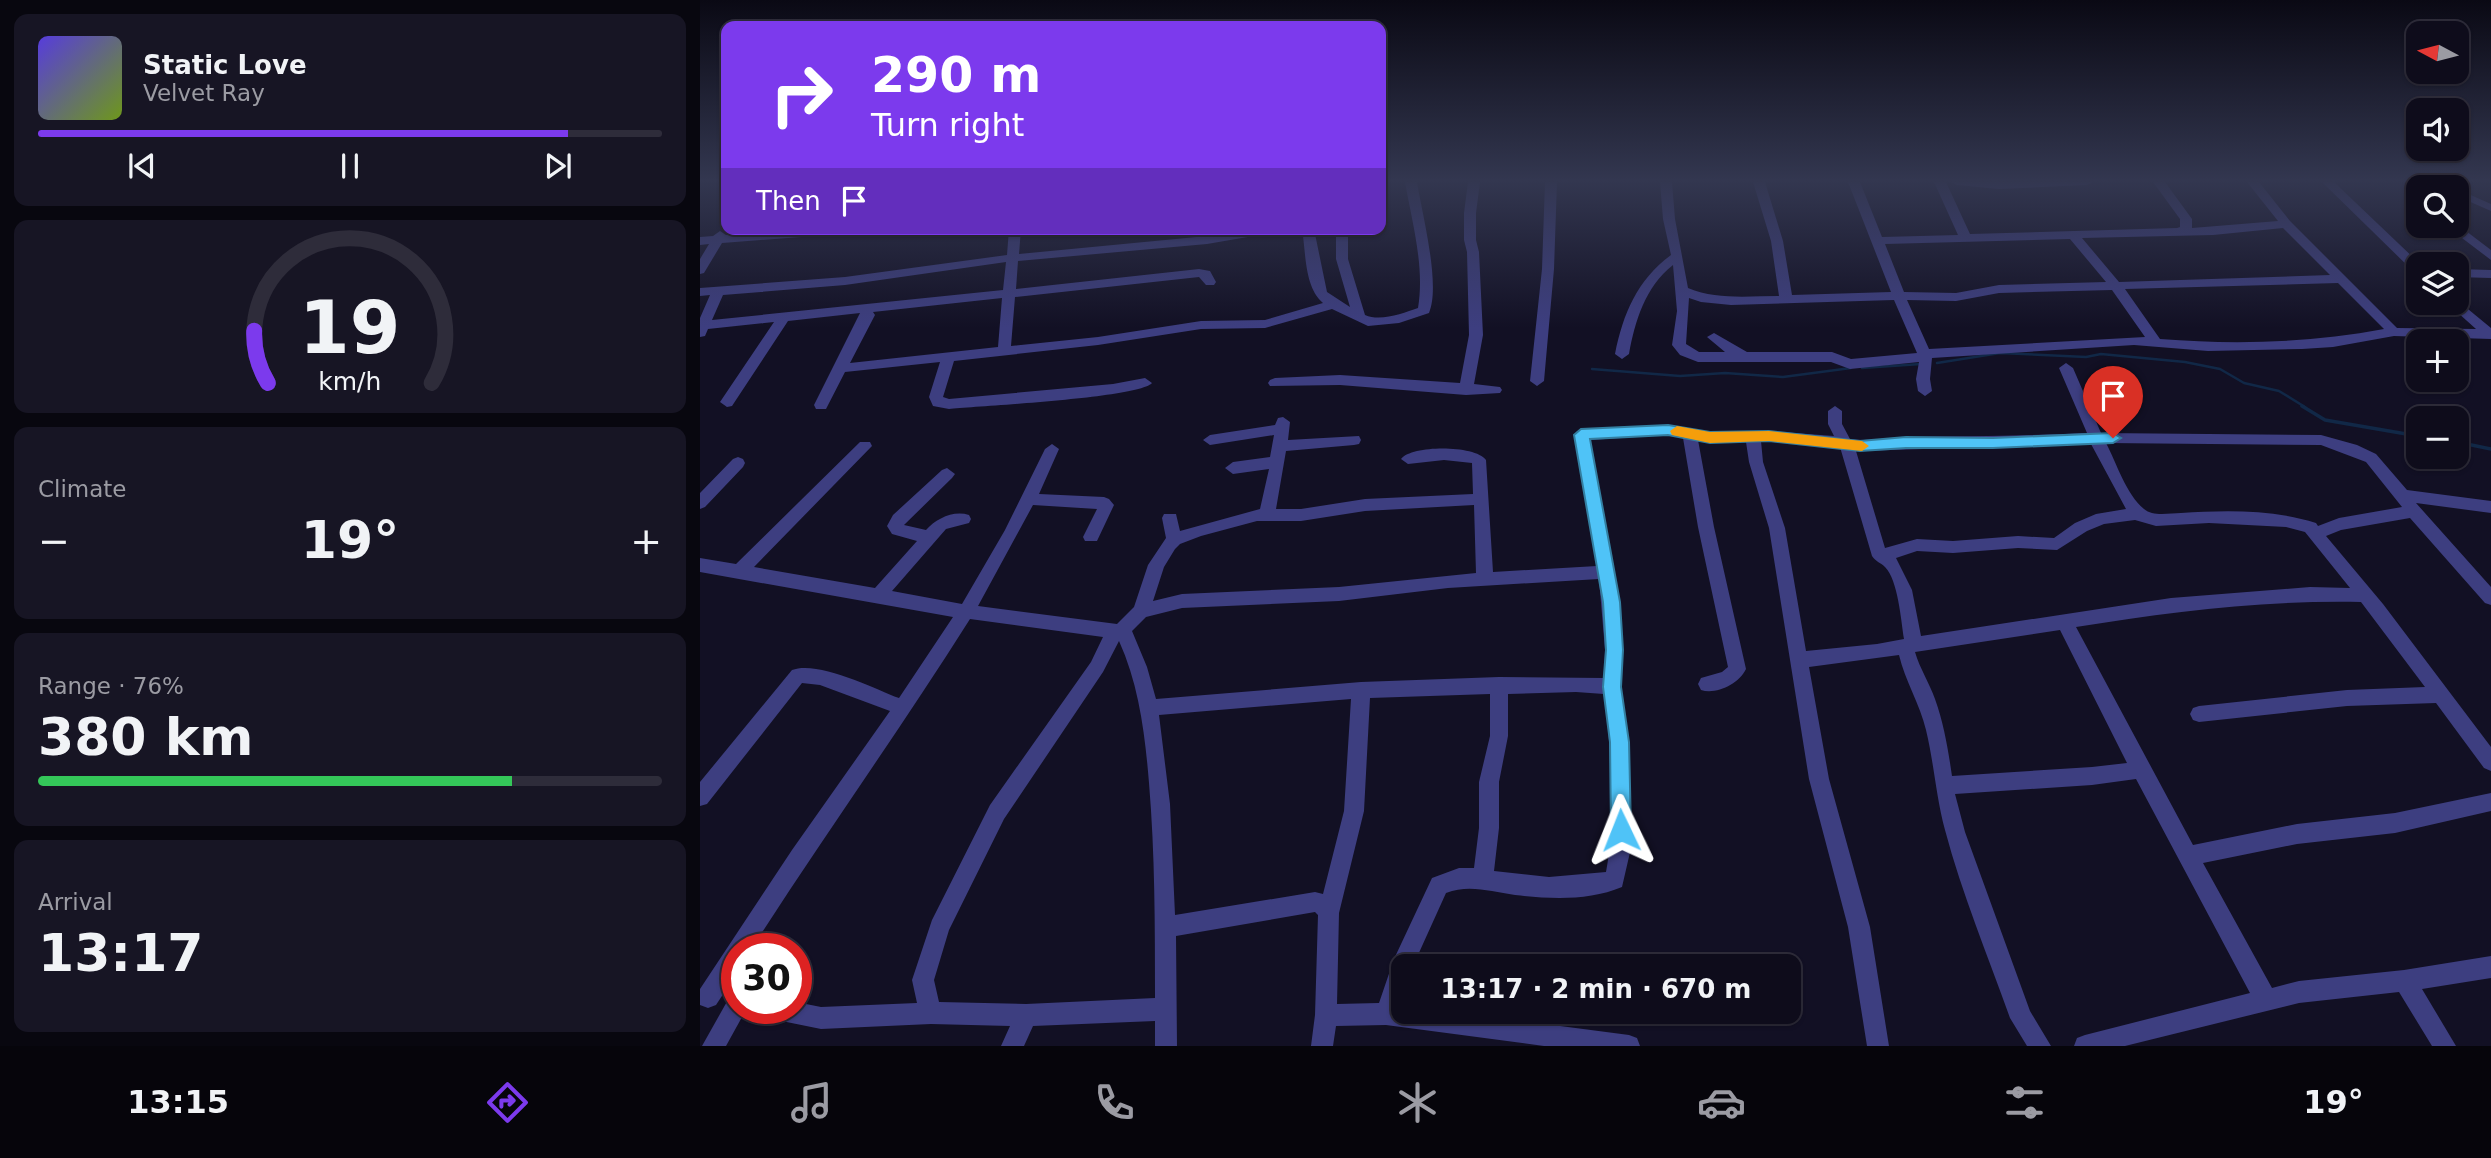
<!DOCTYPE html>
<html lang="en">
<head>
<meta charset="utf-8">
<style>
  :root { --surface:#0e0c1b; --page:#171524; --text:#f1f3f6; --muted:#9b9ba3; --line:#2e2c3a; --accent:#7c3aed }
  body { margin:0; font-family:"DejaVu Sans",sans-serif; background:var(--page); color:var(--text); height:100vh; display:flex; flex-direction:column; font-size:26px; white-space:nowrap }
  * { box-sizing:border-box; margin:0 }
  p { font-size:23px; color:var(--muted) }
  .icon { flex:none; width:38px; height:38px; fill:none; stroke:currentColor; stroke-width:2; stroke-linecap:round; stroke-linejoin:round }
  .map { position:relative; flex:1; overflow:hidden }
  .sheet { display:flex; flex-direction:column; gap:14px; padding:14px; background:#08070f; width:700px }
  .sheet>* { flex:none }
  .hud { position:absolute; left:21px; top:21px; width:665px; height:214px; border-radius:14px; box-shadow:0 2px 5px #0004,0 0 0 2px var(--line); background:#7c3aed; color:#fff; overflow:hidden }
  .needle { width:46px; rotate:277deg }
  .fabs { position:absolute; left:1706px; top:21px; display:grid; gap:14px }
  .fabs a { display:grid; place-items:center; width:63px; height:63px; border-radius:14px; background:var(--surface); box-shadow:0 2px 5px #0004,0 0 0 2px var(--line); font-size:35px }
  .speed { position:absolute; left:21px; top:933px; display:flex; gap:14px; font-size:35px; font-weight:700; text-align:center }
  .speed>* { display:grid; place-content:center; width:91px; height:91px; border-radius:50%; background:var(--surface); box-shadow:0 2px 5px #0004,0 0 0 2px var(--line); line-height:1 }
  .speed .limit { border:10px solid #d22; background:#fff; color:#111 }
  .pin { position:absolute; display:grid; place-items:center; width:60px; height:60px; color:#fff; margin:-72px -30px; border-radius:50% 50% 50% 0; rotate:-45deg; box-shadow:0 0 7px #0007 }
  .pin .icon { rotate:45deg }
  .me { position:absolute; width:77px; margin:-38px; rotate:358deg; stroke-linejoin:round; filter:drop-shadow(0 0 5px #0008) }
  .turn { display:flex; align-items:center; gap:24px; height:147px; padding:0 35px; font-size:32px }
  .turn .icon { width:91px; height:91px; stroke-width:2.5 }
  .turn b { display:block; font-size:49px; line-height:60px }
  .then { display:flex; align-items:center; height:66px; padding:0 35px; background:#0003; gap:14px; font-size:26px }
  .big { font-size:52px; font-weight:800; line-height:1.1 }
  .sheet .widget { flex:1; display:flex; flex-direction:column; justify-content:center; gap:10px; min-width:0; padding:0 24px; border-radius:14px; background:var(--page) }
  .sheet .dial { align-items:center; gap:0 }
  .dial svg { height:182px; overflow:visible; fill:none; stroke:var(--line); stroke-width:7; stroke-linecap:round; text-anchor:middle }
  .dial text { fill:var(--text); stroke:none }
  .song { display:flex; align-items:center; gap:21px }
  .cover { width:84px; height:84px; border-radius:10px; background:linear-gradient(135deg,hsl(250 70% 55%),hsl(80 70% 35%)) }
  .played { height:7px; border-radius:4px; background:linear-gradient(90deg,var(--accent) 85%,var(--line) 85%) }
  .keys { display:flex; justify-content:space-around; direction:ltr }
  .heat { display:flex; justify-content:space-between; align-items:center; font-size:38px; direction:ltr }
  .charge { height:10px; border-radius:5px; background:linear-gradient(90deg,#34c759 76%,var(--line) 0) }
  .trip { position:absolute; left:691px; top:954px; width:410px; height:70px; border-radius:14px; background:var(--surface); box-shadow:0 2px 5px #0004,0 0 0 2px var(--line); font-weight:800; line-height:70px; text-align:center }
  .tabs { display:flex; height:112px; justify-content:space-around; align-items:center; background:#06050b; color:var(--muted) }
  .tabs .icon { width:49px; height:49px }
  .tabs .selected { color:var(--accent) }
  .tabs b { font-size:32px; color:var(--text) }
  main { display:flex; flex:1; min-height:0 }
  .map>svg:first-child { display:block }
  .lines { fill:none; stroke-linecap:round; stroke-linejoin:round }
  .stream-far1 { stroke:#112847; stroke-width:2.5 }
  .stream { stroke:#112847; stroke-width:3.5 }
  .minor { fill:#3d3e80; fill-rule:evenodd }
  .route { fill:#4fc3f7; stroke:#337fa1; stroke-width:2 }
  .slow { fill:#f59e0b }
</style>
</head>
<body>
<main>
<section class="sheet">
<div class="widget">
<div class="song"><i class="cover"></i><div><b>Static Love</b><p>Velvet Ray</p></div></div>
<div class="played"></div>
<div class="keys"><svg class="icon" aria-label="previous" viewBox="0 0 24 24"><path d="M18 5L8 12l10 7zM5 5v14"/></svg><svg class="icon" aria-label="pause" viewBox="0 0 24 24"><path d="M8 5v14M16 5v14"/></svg><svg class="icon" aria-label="next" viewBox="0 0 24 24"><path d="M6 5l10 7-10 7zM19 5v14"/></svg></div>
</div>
<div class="widget dial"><svg viewBox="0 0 100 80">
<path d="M14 69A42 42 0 1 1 86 69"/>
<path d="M14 69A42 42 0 0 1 8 46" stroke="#7c3aed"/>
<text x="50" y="56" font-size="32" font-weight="700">19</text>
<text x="50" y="72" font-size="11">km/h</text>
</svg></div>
<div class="widget"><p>Climate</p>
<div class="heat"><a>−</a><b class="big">19°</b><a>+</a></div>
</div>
<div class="widget"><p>Range · 76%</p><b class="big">380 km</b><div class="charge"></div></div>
<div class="widget"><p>Arrival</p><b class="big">13:17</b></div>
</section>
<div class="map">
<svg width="1791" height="1046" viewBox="0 0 1791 1046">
  <rect width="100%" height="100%" fill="#121024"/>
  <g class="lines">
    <path class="stream-far1" d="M1237,363L1300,353L1386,357L1401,354L1485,362L1520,369L1544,383L1579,391L1605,407
      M1162,368L1221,364
      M892,369L980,376L1025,373L1083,377L1151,368"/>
    <path class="stream" d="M1602,406L1625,420L1718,436
      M1757,442L1791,449"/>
    <path class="minor" d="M705,182H717C722,213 741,285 729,313L699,323L668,326L632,309L565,328L501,329L398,345L254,361L243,397L249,399L413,384L445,378L452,383C439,398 279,406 249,409L233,406L229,397L240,362L145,372L126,409H116L114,405L160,313L88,321L32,406L27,407L20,402L74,322L8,329L5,336L0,337V318L10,295L0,296V288L145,277L307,255L309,229H321L319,254L507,236L549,229H577L571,233L507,244L318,261L316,289L499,269L510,271L516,282L514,285H506L499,277L315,297L311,346L398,337L501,321L565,320L623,303C604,287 606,252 602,229H614L627,292L650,307L636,259V229H648V259L665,315C681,322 703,313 718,308C725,267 712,222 705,182ZM306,262L303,290L12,320L23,295L145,285ZM302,298L298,347L150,363L175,315L173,312Z
      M768,182H780L776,213V240L779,252L783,335L774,384L800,387L802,390L800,393L766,395L640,385L570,386L568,383L570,380L575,378L640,375L760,383L769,335L767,252L764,240V213Z
      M845,182H857L854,269L844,381L837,386L830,381L842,269Z
      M960,182H972L975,219L988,288C1017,300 1048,296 1079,296L1071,241L1053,182H1065L1083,241L1092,295L1191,292L1148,182H1160L1182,237L1258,235L1234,182H1246L1270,234L1477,228L1480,227V219L1453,182H1465L1492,219V228L1578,221L1547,182H1559L1590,221L1697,328L1776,329L1747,303H1757V300L1791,328V339L1694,336L1633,347L1602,349L1508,351L1434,345L1232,358L1230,379L1232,391L1225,396L1218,391L1216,379L1219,362L1150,369L1131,362H998L980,355L972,345L977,311L973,265C945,287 935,321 929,354L922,359L915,354C923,314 937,280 971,255L963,219ZM1583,228L1630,275L1419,282L1382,238L1513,235ZM1370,239L1406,282L1299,285L1256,293L1204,292L1185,244ZM1638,283L1684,329C1609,343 1535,345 1460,339L1425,289ZM1412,290L1445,337L1229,349L1207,300L1256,301L1299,293ZM989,298L1001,302L1031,305L1194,300L1217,353L1151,359L1132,352H1047L1014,333L1007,337L1025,352H999L986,344Z
      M1251,182H1393L1387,185L1299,189L1257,185Z
      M1622,182H1634L1720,264L1718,273L1714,272Z
      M1730,182H1745L1753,187H1738Z
      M1757,189L1791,204V211L1757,196Z
      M104,229H159L153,233L22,243L4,273L0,274V259L9,244L0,245V237L13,236L20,231L26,235Z
      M1766,231L1791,250V260L1762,238L1760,235Z
      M1757,269L1791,270V278L1757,277Z
      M1366,363L1373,368L1401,433L1621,435L1657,445L1676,454L1707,490L1791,501V513L1716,503L1791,587V605L1785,603L1710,518L1641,530L1626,536L1683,604L1791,747V771L1784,768L1736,703L1647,706L1499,722L1493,720L1490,714L1493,708L1499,706L1647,690L1725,687L1661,602C1565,600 1470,612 1376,627L1493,845L1597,824L1695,813L1791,793V811L1695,833L1597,844L1503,863L1572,988L1599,981L1704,970L1791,956V978L1722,989L1756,1046H1732L1699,992L1599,1003L1425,1046H1374L1377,1038L1385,1035L1550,993L1436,779L1392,785L1255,794L1265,832L1330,1011L1351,1046H1327L1310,1018C1288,956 1262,894 1245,830C1236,797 1234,763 1226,730C1220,704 1205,681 1199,655L1109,667L1129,779L1170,927L1189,1046H1167L1148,927L1109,779L1069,528L1049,462L1046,442L998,440L1014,527L1046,669C1039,684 1016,695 1001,690L998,684L1001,678L1022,672L1028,667L998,527L983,438L968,435L890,440L919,602L923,650L921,687L928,742L931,848L922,887C889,901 850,899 815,895C791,892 770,884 746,893L713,966H704V995L700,1005H704V1012H752L929,1035L937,1038L940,1046H844L686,1025L636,1026L633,1046H611L615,1015L618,915L615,912L476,936L477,1046H455V1021L333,1026L324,1046H301L310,1026L231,1024L121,1029L57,1016L54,1008H96V1002L121,1007L217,1003L212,980L232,920L290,805L391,662L403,637L270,619C200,730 123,837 52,948H37V973L16,1005L8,1008L0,1005V989L92,850L190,711L120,685L102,683L7,804L0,806V782L92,670C117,660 173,688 199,698L253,617L0,572V558L36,564L160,442H170L172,446L54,567L175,588L217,541L192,534L187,526L193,515L242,470L247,468L255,474L252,478L204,525L226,530C236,519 253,510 269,515L271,519L269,523L246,529L192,591L262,604L305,530L345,449L352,444L359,449L339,494L404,497L409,499L414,505L397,541H385L383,537L397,509L333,505L278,606L417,624L434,607L448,565L466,538L462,518L464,514H476L480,531L560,509L569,469L533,474L525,468L533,462L570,457L574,435L510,445L503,440L510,435L575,425L578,418L583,417L590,422L588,440L659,436L661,440L659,444L654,445L586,451L576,509H601L665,499L773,494L772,463L744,460L708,464L701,459C712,445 775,445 786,460L793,572L897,566L875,435L877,431L968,425L1010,432L1069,431L1134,436L1128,424V411L1135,406L1142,411V424L1150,439C1169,442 1189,437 1209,437C1268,436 1327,436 1387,433L1359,368ZM1061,441L1140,447L1172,556C1176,562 1180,562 1185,567C1198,580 1201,620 1204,639L1177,644L1106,651L1085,528L1063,462ZM1406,443L1621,445L1666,462L1702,507L1639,518L1618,526L1616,523C1573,509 1524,510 1481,513C1470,513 1453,517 1444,509C1426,494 1417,464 1406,443ZM1391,444L1426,509L1396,514L1375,523L1354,538L1318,536L1253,541L1217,539L1185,548L1156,451ZM774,505L776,573L639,587L482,594L453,601L464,567L475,549L480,544L501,536L557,521H601L665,511ZM1435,520L1456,526L1509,523L1586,527L1605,532L1650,588L1610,587L1471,598L1221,636L1212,590L1196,558L1217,551L1253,553L1318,548L1357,550L1387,531L1404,524ZM899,579L905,650L904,678L799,677L661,682L456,699L447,667L432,631L446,617L482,608L639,601L748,588ZM1360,630L1427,763L1392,767L1252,776C1248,749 1244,724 1235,699C1229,682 1220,669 1215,652ZM419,641C439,685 445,734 449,783C455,854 455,926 455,998L326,1004L239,1002L234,980L249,930L304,819L403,672ZM876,692L904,694C911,752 917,815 906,872L849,877L794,871L799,828V782L808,736V694ZM790,694V736L779,782V828L774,868H759L732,878L694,959L679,1003L637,1004L639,913L664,811L670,698ZM651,699L644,811L623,894L615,892L475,915L470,804L459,715Z
      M38,457L43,459L45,463L43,467L5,507L0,509V493L33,459Z
      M37,995V1008H47L26,1046H2L29,998Z"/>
  </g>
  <linearGradient id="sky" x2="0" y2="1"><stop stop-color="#0a0914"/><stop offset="0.55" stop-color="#333750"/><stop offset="1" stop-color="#333750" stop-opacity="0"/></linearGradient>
  <rect width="1791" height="328" fill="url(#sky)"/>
  <path class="route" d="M968,425L1010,432L1069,431L1160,441L1206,437L1293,438L1413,433L1421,438L1413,443L1293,448H1206L1160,451L1069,441L1010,443L968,435L890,439L920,602L923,650L921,687L929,742L931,830L928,837L921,839L914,837L911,830L910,742L903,687L906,650L903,602L874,435L881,429Z"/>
  <path class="slow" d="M977,426L1010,432L1069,431L1162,441L1169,446L1162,451L1069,441L1010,443L972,435L970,431Z"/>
</svg>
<div class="fabs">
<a><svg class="needle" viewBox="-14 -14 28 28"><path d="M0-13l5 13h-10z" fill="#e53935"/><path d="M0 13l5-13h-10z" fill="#9b9ba3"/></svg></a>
<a><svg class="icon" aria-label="sound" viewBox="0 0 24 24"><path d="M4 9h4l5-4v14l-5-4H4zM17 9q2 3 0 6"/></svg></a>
<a><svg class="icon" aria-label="search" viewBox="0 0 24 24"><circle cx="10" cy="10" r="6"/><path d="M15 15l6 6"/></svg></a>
<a><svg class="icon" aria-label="layers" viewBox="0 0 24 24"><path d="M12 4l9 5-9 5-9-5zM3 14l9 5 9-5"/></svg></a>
<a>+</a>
<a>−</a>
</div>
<div class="speed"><div class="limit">30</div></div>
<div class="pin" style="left:1413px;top:438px;background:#d93025"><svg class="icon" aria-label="arrive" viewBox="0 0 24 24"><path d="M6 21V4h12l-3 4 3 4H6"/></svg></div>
<svg class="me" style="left:921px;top:830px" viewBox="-20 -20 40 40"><path d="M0-17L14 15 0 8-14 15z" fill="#4fc3f7" stroke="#fff" stroke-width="4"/></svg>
<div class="trip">13:17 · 2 min · 670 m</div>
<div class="hud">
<div class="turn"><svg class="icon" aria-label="right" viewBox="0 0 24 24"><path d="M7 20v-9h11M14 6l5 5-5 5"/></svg><div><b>290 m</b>Turn right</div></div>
<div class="then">Then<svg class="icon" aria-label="arrive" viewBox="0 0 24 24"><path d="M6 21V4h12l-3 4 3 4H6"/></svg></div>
</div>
</div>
</main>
<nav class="tabs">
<b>13:15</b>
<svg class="icon selected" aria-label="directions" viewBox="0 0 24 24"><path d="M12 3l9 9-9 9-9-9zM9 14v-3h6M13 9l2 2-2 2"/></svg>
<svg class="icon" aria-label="music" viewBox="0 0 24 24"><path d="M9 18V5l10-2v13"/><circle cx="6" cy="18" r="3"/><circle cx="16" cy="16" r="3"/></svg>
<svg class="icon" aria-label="phone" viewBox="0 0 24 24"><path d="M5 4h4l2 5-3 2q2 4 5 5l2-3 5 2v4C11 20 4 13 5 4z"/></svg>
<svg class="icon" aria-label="climate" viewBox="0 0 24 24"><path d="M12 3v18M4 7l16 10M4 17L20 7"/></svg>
<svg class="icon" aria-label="car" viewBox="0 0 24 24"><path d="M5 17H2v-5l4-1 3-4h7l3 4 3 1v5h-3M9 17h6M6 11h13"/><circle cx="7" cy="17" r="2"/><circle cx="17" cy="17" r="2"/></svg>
<svg class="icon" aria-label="filters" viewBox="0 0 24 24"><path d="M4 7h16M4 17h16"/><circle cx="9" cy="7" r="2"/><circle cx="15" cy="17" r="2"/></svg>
<b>19°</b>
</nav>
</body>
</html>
